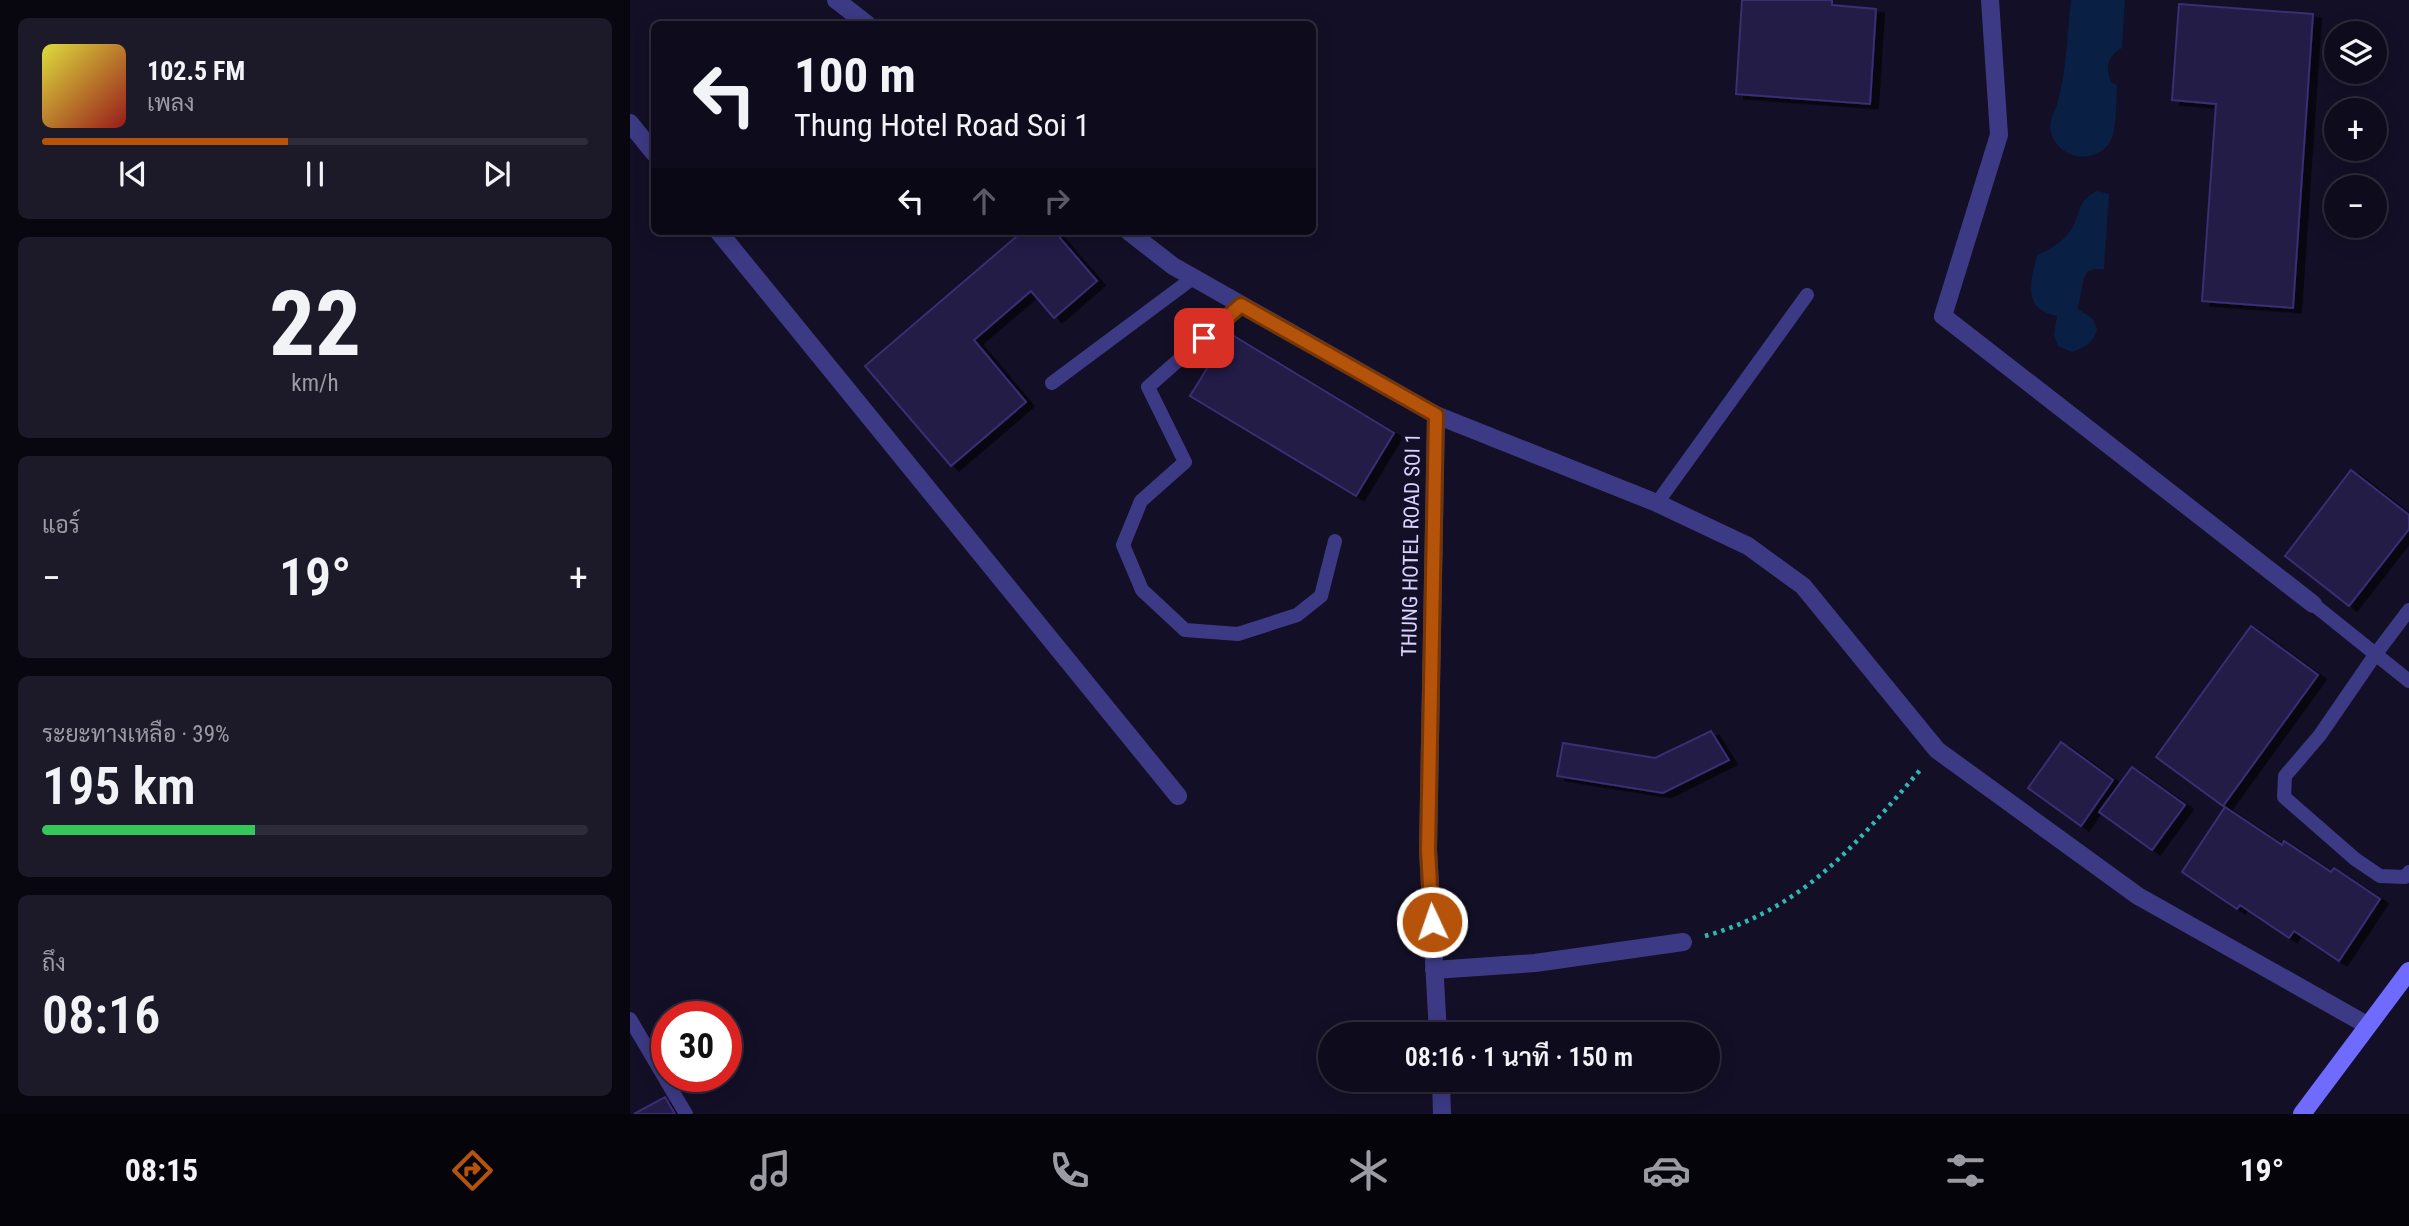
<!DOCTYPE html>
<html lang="th">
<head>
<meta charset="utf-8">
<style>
  :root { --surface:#0e0b1c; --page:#1c1929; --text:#f1f3f6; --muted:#9b9ba3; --line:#2e2b3b; --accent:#b45309 }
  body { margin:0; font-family:"Roboto Condensed",Sarabun,sans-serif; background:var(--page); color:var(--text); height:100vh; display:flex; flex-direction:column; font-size:26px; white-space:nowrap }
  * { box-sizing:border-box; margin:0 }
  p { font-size:23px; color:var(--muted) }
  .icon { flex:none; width:38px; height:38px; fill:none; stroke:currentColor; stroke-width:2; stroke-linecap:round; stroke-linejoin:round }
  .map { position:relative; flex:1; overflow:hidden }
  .details { display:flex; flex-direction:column; gap:18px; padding:18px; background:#08060f; width:630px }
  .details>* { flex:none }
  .top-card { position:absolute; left:21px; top:21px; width:665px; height:214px; border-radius:10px; box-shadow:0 4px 18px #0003,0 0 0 2px var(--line); background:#0e0b1c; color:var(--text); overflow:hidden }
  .tools { position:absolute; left:1694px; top:21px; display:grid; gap:14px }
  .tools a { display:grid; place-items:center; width:63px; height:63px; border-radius:50%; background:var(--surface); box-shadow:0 4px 18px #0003,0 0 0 2px var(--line); font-size:35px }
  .speed { position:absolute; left:21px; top:1001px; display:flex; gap:14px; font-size:35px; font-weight:700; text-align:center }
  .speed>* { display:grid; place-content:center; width:91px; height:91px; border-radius:50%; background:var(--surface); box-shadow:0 4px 18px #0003,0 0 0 2px var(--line); line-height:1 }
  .speed .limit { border:10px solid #d22; background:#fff; color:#111 }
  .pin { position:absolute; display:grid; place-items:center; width:60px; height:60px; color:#fff; margin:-30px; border-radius:14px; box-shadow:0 4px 10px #0006 }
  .me { position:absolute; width:77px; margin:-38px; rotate:357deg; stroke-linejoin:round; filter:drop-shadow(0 0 5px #0008) }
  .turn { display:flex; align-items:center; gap:24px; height:147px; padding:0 28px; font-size:32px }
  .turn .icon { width:91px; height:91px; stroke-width:2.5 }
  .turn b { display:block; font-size:49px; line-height:60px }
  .lanes { display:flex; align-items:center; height:66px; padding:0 28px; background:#0003; justify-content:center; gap:35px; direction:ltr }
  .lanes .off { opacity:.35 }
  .big { font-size:52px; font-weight:600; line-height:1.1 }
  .details .widget { flex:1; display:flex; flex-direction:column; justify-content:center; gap:10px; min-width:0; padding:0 24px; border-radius:10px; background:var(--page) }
  .details .dial { align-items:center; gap:0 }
  .dial b { font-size:91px; line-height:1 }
  .song { display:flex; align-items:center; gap:21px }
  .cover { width:84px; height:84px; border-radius:10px; background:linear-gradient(135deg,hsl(60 70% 55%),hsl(0 70% 35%)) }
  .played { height:7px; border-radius:4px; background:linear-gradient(90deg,var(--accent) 45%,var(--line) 45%) }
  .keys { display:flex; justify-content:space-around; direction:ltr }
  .heat { display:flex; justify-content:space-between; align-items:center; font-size:38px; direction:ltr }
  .charge { height:10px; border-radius:5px; background:linear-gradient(90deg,#34c759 39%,var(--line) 0) }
  .trip { position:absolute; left:688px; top:1022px; width:402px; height:70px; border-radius:35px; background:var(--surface); box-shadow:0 4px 18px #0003,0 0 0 2px var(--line); font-weight:600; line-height:70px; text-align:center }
  .dock { display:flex; height:112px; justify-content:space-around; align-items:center; background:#06040b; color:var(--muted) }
  .dock .icon { width:49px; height:49px }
  .dock .active { color:var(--accent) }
  .dock b { font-size:32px; color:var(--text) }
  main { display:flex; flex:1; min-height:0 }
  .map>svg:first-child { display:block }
  .water { fill:#0a1f44 }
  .building { fill:#241b47; stroke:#3b2d73; stroke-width:2; filter:url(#shadow) }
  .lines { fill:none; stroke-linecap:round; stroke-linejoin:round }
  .path { stroke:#2fb8b0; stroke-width:4.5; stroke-dasharray:3.5 5; stroke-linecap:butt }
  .lane { stroke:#3d3a85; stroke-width:14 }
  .street { stroke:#3d3a85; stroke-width:18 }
  .secondary { stroke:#6f6bff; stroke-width:18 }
  .route-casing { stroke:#753606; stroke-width:18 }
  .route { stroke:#b45309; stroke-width:12 }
  .labels { text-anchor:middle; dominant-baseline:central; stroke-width:7; stroke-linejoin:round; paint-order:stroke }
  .street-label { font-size:21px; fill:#d9d4ff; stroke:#130f26 }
</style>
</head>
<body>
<main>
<section class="details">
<div class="widget">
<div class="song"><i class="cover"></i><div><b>102.5 FM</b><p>เพลง</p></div></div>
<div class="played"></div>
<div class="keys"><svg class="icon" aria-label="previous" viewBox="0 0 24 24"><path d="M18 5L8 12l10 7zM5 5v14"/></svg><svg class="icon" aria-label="pause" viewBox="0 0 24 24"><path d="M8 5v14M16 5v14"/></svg><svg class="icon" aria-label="next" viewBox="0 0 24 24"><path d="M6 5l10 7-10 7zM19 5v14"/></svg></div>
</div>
<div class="widget dial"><b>22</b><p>km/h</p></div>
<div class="widget"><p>แอร์</p>
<div class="heat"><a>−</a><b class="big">19°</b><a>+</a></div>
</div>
<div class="widget"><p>ระยะทางเหลือ · 39%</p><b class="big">195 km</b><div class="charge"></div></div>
<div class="widget"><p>ถึง</p><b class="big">08:16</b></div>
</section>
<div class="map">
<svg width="1779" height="1114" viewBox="0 0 1779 1114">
  <defs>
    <filter id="shadow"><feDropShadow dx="8" dy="4.5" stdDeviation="0" flood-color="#0009"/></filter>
  </defs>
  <rect width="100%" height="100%" fill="#130f26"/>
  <path class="water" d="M1441,0H1495L1492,48C1478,55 1474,69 1482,83L1487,85C1486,100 1487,125 1482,138C1470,166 1428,161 1421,132C1418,120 1425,113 1428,101C1437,69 1437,34 1441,0Z
    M1467,191L1479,194L1474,269H1465L1457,272C1450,284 1453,295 1447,308L1463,319L1467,330C1463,343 1455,347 1442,352L1428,346L1424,335L1427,316C1391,309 1401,281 1407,255C1423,248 1439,238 1445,222C1451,206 1451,199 1467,191Z"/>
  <path class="building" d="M1112,0H1202V5L1246,9L1240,104L1106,94Z
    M1549,4L1683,14L1663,308L1572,301L1586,104L1542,100Z
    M393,231H424L467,281L424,318L401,291L344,340L396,402L321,466L235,366Z
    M599,333L764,433L726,496L560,396Z
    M1721,470L1779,515V529L1719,606L1655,556Z
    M1621,626L1688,675L1593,806L1526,757Z
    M1081,731L1099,760L1033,793L927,776L933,743L1025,758Z
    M1431,742L1483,780L1451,826L1398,788Z
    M1502,767L1555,805L1522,850L1469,812Z
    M1595,807L1652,845L1654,841L1701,872L1704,868L1750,899L1709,961L1664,931L1659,938L1610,905L1607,909L1552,872Z
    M35,1097L45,1114H4Z"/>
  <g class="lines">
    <path class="path" d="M1075,936C1175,908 1226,844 1291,769"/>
    <path class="lane" d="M611,305L518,387L555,462L511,501L493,545L512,590L555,630L608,634L667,615L691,596L705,541
      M422,383L563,278
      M1027,503L1177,295
      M1683,604L1779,681
      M1779,610L1745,655L1690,735L1655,776L1654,797L1725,859L1750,876L1775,877L1779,872
      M0,1019L56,1114"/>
    <path class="street" d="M206,0L237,24
      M1360,0L1369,135L1313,316L1683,604
      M0,123L24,153
      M88,231L548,796
      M498,231L543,266L806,415L1027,503L1118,546L1173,586L1307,750L1508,896L1737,1025
      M806,415L798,850L808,1034
      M804,970L905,963L1053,942
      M811,1080L812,1114"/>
    <path class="secondary" d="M1672,1114L1779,971"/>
  </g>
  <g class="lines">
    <defs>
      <path id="route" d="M574,338L611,305L806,415L798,850L802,922"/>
    </defs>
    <use href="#route" class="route-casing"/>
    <use href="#route" class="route"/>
  </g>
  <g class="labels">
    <g class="street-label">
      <text transform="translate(781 545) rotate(-89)">THUNG HOTEL ROAD SOI 1</text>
    </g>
  </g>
</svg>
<div class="tools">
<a><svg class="icon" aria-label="layers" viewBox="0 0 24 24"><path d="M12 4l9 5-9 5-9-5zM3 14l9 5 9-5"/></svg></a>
<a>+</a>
<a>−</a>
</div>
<div class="speed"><div class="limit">30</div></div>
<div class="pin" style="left:574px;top:338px;background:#d93025"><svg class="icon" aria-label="arrive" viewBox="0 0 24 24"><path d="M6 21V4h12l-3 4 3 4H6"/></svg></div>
<svg class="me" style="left:802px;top:922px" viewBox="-20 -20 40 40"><circle r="17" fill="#b45309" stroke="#fff" stroke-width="3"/><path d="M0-11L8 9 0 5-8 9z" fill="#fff"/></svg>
<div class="trip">08:16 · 1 นาที · 150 m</div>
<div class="top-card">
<div class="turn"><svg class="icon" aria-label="left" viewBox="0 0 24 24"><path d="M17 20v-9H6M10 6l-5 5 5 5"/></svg><div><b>100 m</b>Thung Hotel Road Soi 1</div></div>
<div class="lanes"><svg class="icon" aria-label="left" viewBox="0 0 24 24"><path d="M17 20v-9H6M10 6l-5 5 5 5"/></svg><svg class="icon off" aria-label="ahead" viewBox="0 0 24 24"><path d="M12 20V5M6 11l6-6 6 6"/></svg><svg class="icon off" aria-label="right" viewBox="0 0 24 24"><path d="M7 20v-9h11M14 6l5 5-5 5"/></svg></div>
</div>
</div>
</main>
<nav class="dock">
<b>08:15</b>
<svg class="icon active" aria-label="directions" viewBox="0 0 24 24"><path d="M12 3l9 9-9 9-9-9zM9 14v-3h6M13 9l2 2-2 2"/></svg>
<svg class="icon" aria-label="music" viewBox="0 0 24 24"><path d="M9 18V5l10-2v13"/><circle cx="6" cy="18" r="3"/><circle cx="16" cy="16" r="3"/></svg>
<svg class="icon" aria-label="phone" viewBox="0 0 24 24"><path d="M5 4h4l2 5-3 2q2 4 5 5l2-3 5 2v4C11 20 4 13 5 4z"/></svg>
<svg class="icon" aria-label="climate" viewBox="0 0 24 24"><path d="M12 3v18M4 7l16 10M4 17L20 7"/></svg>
<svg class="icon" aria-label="car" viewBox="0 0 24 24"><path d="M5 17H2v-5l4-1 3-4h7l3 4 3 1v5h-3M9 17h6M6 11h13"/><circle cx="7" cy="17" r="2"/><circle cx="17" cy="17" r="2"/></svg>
<svg class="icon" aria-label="filters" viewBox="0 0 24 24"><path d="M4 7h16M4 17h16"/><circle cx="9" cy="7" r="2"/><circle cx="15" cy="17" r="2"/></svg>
<b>19°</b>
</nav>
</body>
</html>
